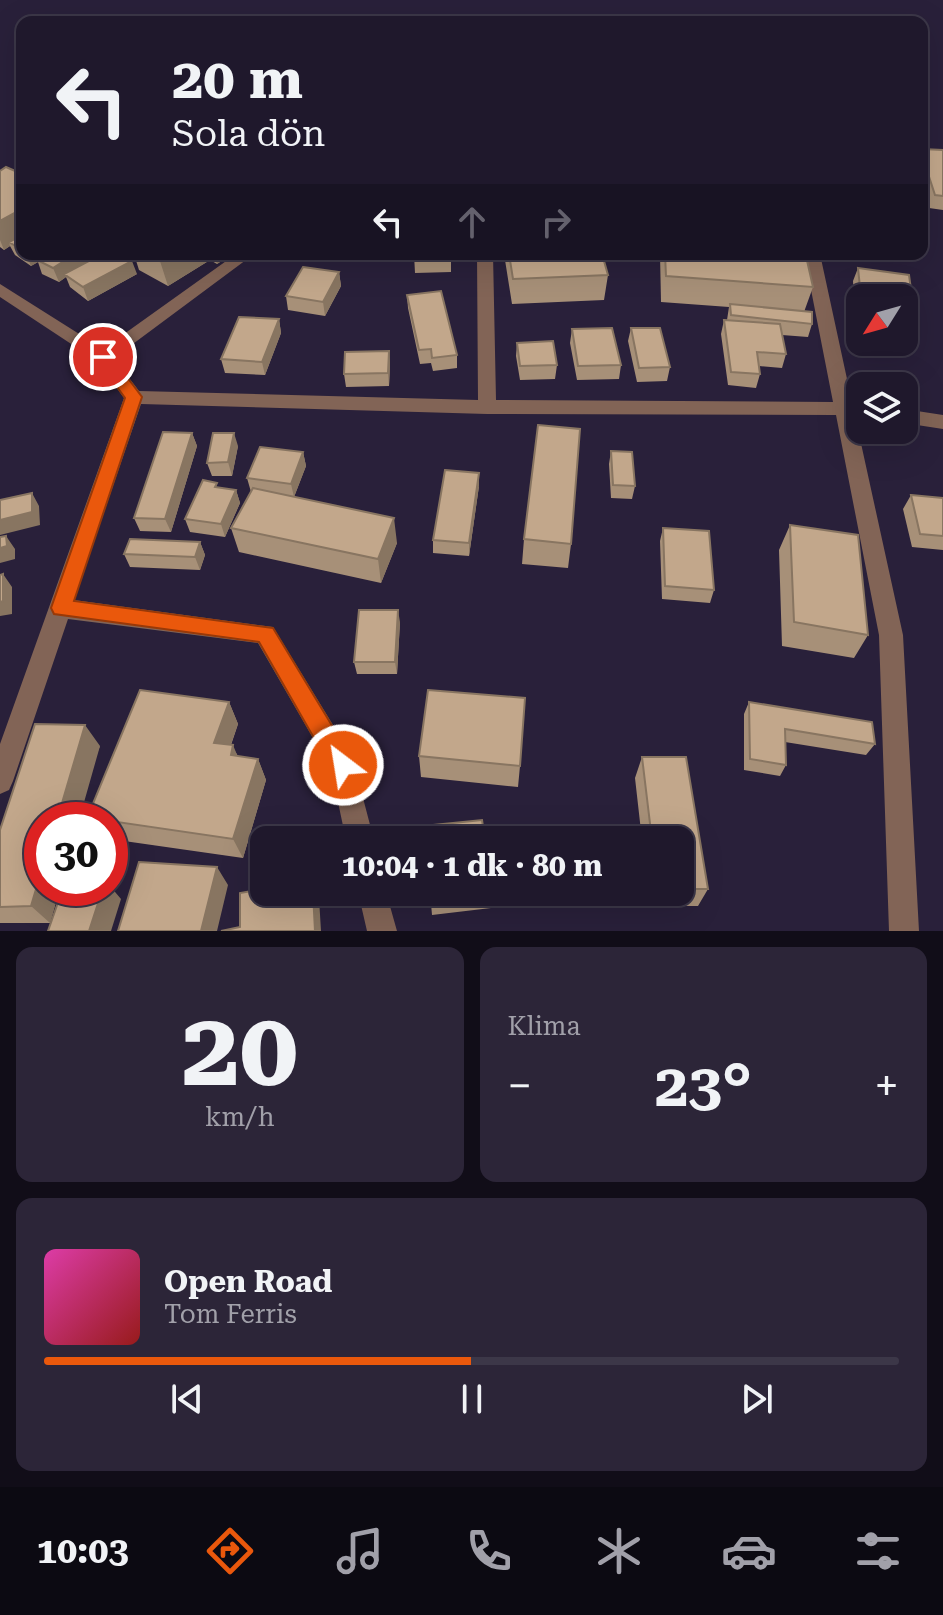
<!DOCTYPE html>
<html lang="tr">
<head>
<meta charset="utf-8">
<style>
  :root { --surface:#1f182c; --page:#2c2538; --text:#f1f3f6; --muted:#a1a0a9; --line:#3c3748; --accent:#ea580c }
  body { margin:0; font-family:"Roboto Serif",serif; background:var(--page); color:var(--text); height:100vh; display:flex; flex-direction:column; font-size:30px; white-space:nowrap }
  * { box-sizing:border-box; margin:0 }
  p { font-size:26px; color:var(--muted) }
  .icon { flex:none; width:44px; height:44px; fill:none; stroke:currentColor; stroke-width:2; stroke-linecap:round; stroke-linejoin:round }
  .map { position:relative; height:931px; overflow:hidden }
  .drawer { display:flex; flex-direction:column; gap:16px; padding:16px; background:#110d18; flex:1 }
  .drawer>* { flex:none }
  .banner { position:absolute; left:16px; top:16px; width:912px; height:244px; border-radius:16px; box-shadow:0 8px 32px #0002,0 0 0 2px var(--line); background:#1f182c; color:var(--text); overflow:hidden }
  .needle { width:52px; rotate:233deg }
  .tools { position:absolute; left:846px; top:284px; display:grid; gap:16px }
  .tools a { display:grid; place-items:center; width:72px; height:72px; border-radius:16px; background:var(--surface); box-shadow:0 8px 32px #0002,0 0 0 2px var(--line); font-size:40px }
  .speed { position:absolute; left:24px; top:802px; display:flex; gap:16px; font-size:40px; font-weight:700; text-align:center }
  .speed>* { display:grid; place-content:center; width:104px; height:104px; border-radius:50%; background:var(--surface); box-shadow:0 8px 32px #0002,0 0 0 2px var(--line); line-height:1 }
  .speed .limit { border:12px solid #d22; background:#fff; color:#111 }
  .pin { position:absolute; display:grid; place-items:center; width:68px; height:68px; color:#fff; margin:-34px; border:4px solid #fff; border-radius:50%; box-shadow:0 2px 8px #0007 }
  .me { position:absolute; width:88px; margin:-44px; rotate:329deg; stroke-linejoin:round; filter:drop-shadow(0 0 6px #0008) }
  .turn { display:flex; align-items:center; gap:28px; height:168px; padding:0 24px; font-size:36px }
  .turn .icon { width:104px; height:104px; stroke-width:2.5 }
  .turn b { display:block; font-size:56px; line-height:68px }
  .lanes { display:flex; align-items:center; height:76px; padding:0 24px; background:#0003; justify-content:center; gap:40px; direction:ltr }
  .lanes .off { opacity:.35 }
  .big { font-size:60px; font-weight:700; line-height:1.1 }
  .drawer .widget { flex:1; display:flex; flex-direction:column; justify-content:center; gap:12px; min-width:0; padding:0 28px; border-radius:16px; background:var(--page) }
  .drawer .dial { align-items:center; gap:0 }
  .dial b { font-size:104px; line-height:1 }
  .song { display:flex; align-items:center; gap:24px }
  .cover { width:96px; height:96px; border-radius:12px; background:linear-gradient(135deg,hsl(320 70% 55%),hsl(0 70% 35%)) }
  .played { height:8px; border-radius:4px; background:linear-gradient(90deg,var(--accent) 50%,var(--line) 50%) }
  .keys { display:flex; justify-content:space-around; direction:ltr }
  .heat { display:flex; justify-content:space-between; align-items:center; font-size:44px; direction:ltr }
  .drawer .tiles { flex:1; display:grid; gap:16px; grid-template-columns:1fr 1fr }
  .widget:last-child { grid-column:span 2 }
  .trip { position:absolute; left:250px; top:826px; width:444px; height:80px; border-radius:16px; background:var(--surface); box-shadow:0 8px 32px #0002,0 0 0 2px var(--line); font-weight:700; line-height:80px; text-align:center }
  .tab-bar { display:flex; height:128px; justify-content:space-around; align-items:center; background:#0c0a12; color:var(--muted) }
  .tab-bar .icon { width:56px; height:56px }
  .tab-bar .on { color:var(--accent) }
  .tab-bar b { font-size:36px; color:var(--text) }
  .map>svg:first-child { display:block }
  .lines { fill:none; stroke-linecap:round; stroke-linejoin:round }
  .minor { fill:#826456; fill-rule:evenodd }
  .wall { fill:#a79078 }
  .shaded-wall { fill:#887561 }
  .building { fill:#c2a78b; stroke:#887561; stroke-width:2 }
  .route { fill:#ea580c; stroke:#983908; stroke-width:2 }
</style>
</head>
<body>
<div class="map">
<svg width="943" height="931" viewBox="0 0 943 931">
  <rect width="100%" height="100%" fill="#29203a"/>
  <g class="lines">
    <path class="minor" d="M236,254H254L114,358L139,391L478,400L477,254H493L496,400L833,402L804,254H820L852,402H860V416H855L903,635L919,931H889L879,635L836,415L487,414L141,404L74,600L273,627L352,756L374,840H346L331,769L258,643L68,619L13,781L9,790L0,794V744L124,398L97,361L0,297V284L103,349Z
      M904,409L943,415V429L904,423Z
      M358,892H386L397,931H367Z"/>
  </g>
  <path class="wall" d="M922,149L943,150V210L929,208L922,185Z
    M0,171L22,174V254H101L93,259L137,274L88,301L70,287L66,277L59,282L42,274L38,262L31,266L15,255L10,246L4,250L0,247Z
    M922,224L927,241L922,253Z
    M134,254H232L217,264L210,260L168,286L139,270Z
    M414,254L451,259V272L415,273Z
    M506,254H602L608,275L604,300L512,304L505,260Z
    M660,254H776L813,287L804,312L812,324L808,337L782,335L786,354L782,368L759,366L760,374L756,388L728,385L721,334L724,320H727L729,307L661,302Z
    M858,268L909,275L913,304L907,318L904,317V298H860V311L855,310L853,281Z
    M339,272L341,286L325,316L288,310L286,296Z
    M407,295L457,355V368L433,371L431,363L420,364L408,308Z
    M279,319L281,333L265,375L225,373L221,359Z
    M631,328L670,367L667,381L637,382L628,341Z
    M572,329L621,365L619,379L577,380L570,343Z
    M517,343L557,365L555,379L520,380L516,356Z
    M389,351L390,364L389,386L346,387L344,374Z
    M192,433L197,446L171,532L140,531L134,518Z
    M238,446L232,476H212L207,463Z
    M611,451L635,486L632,499L611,498L609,464Z
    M303,452L306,466L294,497L397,543L381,583L239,552L231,528L251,492L247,478Z
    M479,486L469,556L433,553V540Z
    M219,488L236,490L240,503L225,537L190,532L185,519Z
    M911,495L943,498V550L912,547L903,509Z
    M790,525L868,635L854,658L782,646L779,550Z
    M663,528L714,590L710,603L662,599L660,541Z
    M524,539L571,544L568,568L522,564Z
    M200,542L205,555L200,570L130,567L124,554Z
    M400,622L397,674H357L354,662Z
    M229,702L238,724L231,745L238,756L258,759L266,780L243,858L110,839V820H88L87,818Z
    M749,702L875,744L866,755L785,742L786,765L780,776L744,770V714Z
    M100,746L42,888H60L50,923H0V830Z
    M419,756L520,766L518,787L421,777Z
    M642,757L708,889L698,906H650L648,892H680V840H642L635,778Z
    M430,892L492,899L491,908L432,915Z"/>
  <path class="shaded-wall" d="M22,209V240L9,242L10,246L4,250L0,240V221Z
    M26,254H53L37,260L38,262L31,266Z
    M75,254H101L67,276L64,274L66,277L59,282L53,268Z
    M171,254H208L210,260L168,286L160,261Z
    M214,254H232L217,264Z
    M132,261L137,274L88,301L83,287Z
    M339,272L341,286L325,316L323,302Z
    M279,319L281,333L265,375L262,362Z
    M389,351L390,364L389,386L388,373Z
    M192,433L197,446L171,532L165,519Z
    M234,433L238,446L232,476L228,462Z
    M303,452L306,466L294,497L291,484Z
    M479,473V486L469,556V543Z
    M236,490L240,503L225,537L221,524Z
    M32,493L39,506L40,525L0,535V520Z
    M394,518L397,543L381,583L378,559Z
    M6,536L15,549V559L0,563V548Z
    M200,542L205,555L200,570L195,557Z
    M3,574L12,587V614L0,616V602Z
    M398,610L400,622L397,674L395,662Z
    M229,702L238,724L224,764L214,743Z
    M85,725L100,746L79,820H57Z
    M233,745L242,767L231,755Z
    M258,759L266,780L243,858L233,839Z
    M217,867L228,885L217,931H201Z
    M42,869V888H60L50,923L31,906Z
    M110,886L121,899L111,931H89L103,888H110Z
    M313,892H317L319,898L321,931H315Z"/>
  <path class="building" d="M922,149L943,150V196L935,195L922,155Z
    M6,167L22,174V190L20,191L22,192V209L0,221V171Z
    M922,224H927V241L922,240Z
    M22,235V250L9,242Z
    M47,254H75L53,268L37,260Z
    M102,254H122L132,261L83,287L64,274Z
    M148,254H171L160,261Z
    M414,254H450L451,259L415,260Z
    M509,254H602L608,275L513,279Z
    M665,254H776L806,256L813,287L666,276Z
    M303,267L339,272L323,302L286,296Z
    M858,268L909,275L913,304L904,303V298L861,297Z
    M441,291L457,355L432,358L431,349L419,350L407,295Z
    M730,304L812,312V324L731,315Z
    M239,317L279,319L262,362L221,359Z
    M724,320L780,324L786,354L757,352L760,374L731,372Z
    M612,328L621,365L578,366L572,329Z
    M631,328H660L670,367L639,368Z
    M553,341L557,365L520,366L517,343Z
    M389,351L388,373L344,374L345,352Z
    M538,425L580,429L571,544L524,539Z
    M163,432L192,433L165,519L134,518Z
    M213,433H234L228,462L207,463Z
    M260,447L303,452L291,484L247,478Z
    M611,451L632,452L635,486L613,485Z
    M445,470L479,473L469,543L433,540Z
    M203,480L217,483L215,487L236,490L221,524L185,519Z
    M253,488L394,518L378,559L231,528Z
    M32,493V512L0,520V500Z
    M911,495L943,498V536L920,534Z
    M790,525L858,535L868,635L794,622Z
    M663,528L709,531L714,590L665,586Z
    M6,536L7,546L0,548V537Z
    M130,539L200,542L195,557L124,554Z
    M3,574V601L0,602V575Z
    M359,610H398L395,662H354Z
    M140,690L229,702L214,743L233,745L231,755L258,759L233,839L110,821V820L87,818Z
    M428,690L525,698L520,766L419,756Z
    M749,702L872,722L875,744L785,729L786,765L750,759Z
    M35,724L85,725L57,820H42V869L31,906L0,907V830Z
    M642,757H686L708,889H680V840H652Z
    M482,820L485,840H425L424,826Z
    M139,862L217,867L201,931H118Z
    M63,888H103L89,931H48Z
    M264,889V892H313L315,931H221L240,927V893Z
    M430,892H491L492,899L431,906Z"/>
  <path class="route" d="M103,352L109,353L142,397L74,601L273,628L351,757L354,765L351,773L343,776L334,773L259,642L54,614L51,608L125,398L95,357Z"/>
</svg>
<div class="tools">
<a><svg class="needle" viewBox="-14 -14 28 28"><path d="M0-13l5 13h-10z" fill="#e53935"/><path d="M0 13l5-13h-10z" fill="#a1a0a9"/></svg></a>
<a><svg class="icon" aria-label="layers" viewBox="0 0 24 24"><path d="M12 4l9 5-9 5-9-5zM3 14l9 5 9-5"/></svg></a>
</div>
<div class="speed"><div class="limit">30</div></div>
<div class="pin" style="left:103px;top:357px;background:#d93025"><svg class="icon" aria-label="arrive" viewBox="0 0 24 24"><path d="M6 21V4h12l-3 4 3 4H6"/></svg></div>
<svg class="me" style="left:343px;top:765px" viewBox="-20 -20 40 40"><circle r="17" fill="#ea580c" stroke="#fff" stroke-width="3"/><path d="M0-11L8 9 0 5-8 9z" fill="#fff"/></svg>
<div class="trip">10:04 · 1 dk · 80 m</div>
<div class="banner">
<div class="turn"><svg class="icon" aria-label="left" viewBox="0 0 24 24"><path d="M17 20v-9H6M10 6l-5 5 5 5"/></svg><div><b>20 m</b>Sola dön</div></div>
<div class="lanes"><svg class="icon" aria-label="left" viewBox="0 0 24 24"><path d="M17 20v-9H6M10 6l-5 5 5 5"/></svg><svg class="icon off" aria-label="ahead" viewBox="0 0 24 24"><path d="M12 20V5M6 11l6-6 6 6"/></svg><svg class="icon off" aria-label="right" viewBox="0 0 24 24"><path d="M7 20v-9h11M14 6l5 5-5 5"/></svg></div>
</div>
</div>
<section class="drawer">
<div class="tiles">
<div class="widget dial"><b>20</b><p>km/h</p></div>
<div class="widget"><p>Klima</p>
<div class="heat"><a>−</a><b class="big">23°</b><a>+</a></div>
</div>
<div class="widget">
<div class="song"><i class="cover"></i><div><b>Open Road</b><p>Tom Ferris</p></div></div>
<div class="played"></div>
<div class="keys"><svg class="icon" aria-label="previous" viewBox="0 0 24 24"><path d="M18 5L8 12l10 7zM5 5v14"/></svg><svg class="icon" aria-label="pause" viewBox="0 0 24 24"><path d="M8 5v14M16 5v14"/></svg><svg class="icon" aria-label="next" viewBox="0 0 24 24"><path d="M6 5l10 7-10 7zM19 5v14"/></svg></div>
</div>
</div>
</section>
<nav class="tab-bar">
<b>10:03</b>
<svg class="icon on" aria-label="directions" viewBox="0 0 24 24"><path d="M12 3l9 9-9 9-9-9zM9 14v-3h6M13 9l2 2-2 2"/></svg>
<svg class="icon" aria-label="music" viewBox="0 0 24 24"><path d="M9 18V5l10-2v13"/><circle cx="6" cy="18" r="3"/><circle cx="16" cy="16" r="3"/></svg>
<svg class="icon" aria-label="phone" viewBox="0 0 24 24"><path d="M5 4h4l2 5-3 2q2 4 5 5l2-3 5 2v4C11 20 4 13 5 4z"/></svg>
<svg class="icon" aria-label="climate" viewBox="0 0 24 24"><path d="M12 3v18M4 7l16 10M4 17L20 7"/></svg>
<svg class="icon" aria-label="car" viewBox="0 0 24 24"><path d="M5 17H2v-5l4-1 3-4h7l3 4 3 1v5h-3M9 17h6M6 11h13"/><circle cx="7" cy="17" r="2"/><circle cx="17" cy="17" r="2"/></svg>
<svg class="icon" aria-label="filters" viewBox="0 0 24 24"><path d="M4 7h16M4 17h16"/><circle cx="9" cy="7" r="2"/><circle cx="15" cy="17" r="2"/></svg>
</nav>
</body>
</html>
